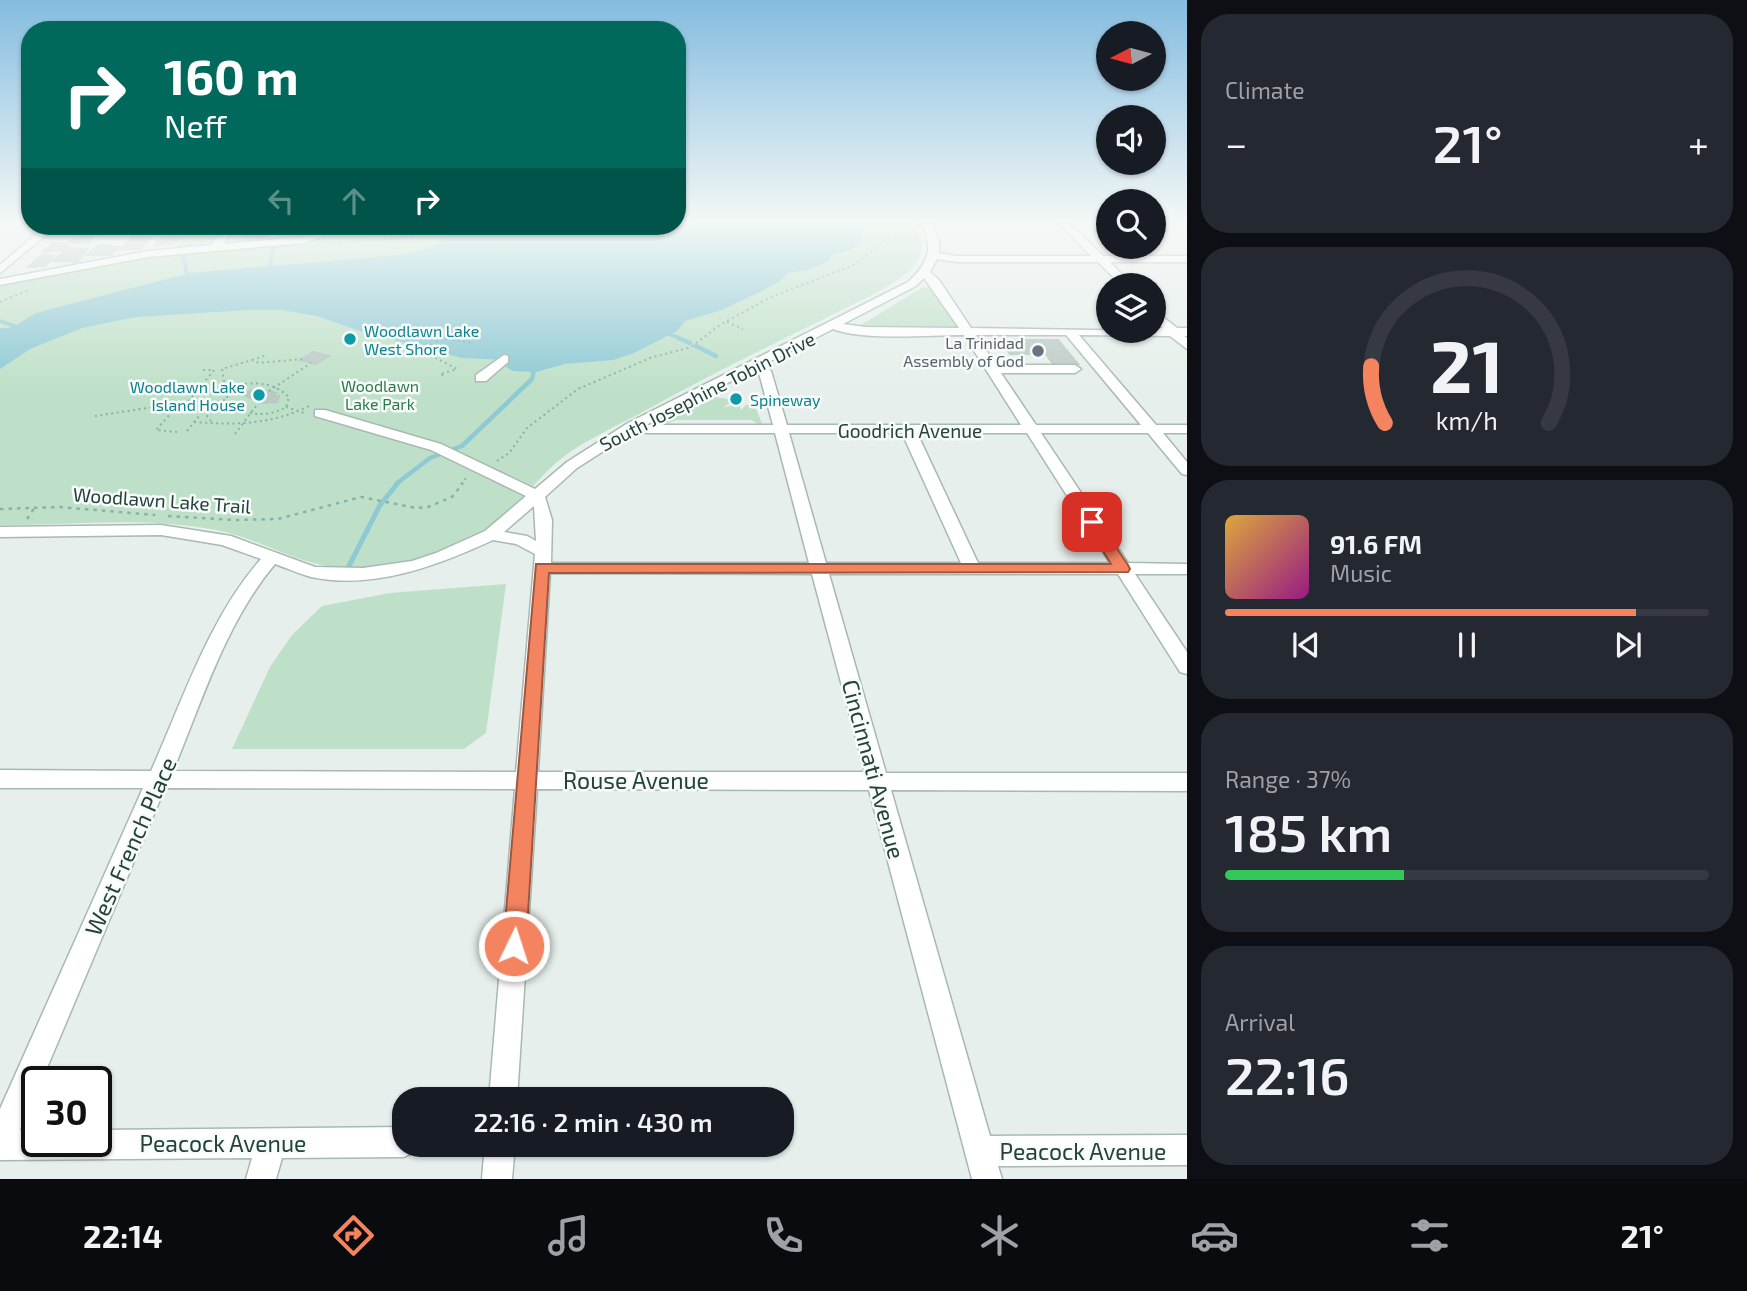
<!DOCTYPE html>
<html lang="en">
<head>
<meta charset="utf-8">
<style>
  :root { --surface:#171b24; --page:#242831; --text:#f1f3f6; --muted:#9ea1a6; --line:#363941; --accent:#f4845f }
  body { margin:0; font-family:"Exo 2",sans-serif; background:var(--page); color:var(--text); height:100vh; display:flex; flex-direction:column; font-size:26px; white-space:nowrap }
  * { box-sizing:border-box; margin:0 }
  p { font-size:23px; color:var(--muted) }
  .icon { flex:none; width:38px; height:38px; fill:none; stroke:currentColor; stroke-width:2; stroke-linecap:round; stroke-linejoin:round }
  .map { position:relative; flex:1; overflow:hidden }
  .side { display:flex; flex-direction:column; gap:14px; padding:14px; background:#0d0f14; width:560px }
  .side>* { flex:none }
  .banner { position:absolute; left:21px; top:21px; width:665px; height:214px; border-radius:28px; box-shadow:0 2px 5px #0004; background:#00695c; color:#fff; overflow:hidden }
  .needle { width:46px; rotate:264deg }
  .controls { position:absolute; left:1096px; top:21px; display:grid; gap:14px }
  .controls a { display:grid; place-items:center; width:70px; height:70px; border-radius:50%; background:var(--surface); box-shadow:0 2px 5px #0004; font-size:35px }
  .speed { position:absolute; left:21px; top:1066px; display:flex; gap:14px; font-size:35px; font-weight:700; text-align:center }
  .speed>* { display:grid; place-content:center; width:91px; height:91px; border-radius:50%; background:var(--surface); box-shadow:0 2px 5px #0004; line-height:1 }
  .speed .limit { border:4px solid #111; border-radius:10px; background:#fff; color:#111 }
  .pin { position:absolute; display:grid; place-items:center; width:60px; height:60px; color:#fff; margin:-30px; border-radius:14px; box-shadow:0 4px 10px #0006 }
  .me { position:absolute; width:77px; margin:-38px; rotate:4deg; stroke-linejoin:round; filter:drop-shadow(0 0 5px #0008) }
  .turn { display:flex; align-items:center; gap:24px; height:147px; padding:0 28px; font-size:32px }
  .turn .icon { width:91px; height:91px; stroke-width:2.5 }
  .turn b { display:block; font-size:49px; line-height:60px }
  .lanes { display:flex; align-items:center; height:66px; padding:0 28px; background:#0003; justify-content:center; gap:35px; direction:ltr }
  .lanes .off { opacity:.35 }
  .big { font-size:52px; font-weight:600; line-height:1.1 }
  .side .widget { flex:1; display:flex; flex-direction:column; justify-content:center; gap:10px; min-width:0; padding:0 24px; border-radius:28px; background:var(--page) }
  .side .dial { align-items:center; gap:0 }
  .dial svg { height:182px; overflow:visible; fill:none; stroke:var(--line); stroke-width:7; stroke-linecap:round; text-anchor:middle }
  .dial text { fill:var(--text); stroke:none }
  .song { display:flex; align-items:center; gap:21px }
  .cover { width:84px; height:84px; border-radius:10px; background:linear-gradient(135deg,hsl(40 70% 55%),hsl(310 70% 35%)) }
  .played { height:7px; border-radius:4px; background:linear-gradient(90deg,var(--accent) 85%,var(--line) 85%) }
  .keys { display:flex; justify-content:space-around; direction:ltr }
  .heat { display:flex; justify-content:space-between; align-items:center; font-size:38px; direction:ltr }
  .charge { height:10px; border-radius:5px; background:linear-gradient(90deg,#34c759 37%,var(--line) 0) }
  .trip { position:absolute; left:392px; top:1087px; width:402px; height:70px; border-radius:28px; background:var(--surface); box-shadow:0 2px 5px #0004; font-weight:600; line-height:70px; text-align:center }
  .menu { display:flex; height:112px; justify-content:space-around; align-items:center; background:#090b0e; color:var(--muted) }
  .menu .icon { width:49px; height:49px }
  .menu .on { color:var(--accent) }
  .menu b { font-size:32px; color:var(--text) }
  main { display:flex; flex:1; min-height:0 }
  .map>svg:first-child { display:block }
  .green { fill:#bfe0c8 }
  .water { fill:#8ec9d4 }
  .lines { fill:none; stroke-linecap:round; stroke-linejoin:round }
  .stream-far2 { stroke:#8ec9d4; stroke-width:3.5 }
  .stream-far1 { stroke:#8ec9d4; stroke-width:4.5 }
  .stream { stroke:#8ec9d4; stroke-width:5 }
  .building { fill:#bbcac4; stroke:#b8c9c2; stroke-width:2 }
  .minor-casing { stroke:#a8b8b2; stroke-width:3 }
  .path-far1 { stroke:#86b3a5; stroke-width:2; stroke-dasharray:2 3.5; stroke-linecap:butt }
  .path { stroke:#86b3a5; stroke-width:2.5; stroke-dasharray:3.5 5; stroke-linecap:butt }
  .minor { fill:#fff; fill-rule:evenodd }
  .route { fill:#f4845f; stroke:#9f563e; stroke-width:2 }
  .culture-dot { fill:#0f9aa8; stroke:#f7fbf9; stroke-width:2.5 }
  .worship-dot { fill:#6b7280; stroke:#f7fbf9; stroke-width:2.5 }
  .labels { text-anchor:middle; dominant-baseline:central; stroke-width:5; stroke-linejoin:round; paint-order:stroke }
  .far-culture-label { font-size:16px; fill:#0d838f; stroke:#f7fbf9; text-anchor:start }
  .far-worship-label { font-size:16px; fill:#5b616d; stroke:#f7fbf9; text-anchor:end }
  .far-park-label { font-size:16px; fill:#2d7a4b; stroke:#f7fbf9 }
  .street-label { font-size:19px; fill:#24423a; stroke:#f7fbf9 }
  .near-street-label { font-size:23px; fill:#24423a; stroke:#f7fbf9 }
</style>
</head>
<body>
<main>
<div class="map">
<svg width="1187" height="1179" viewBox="0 0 1187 1179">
  <rect width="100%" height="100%" fill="#e6efeb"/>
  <path class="green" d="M677,223H912C939,259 902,278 874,294C796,333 716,371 639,414C616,426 591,438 570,452C545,469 530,492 509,511C471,546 410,565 358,568C307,572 264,539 216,530C145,516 72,525 0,525V286L152,256L307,242L335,234L350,226H677Z
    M193,227H226L210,245L175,248Z
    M923,287L933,289L957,327L859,326Z
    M716,397L734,400L723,408L739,403L741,410L746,405L754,404L762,423L760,425L751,420H676L667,424L664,423V419L702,400Z
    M506,584L486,733L464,749H232L270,667L292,635L322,606L390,593Z"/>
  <path class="water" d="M677,223H860L863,226L860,243L849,251L832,255L829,261L809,270L787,273L782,280L762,291L722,310L685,321L677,331L634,353L613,360L565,364L536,372L513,371L503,365L507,360L462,358L363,332L317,316L281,310H250L136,317L82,328L30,349L0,369V328C14,329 18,324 29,317C34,313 42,312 47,310L190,273L399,255L435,246L457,226H677Z"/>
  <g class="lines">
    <path class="stream-far2" d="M183,255L188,280
      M269,269L274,248
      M0,321L20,328
      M669,334L682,339"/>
    <path class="stream-far1" d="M678,338L690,343
      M696,346L716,356
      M396,484L430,458L462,446L532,379L535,365"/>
    <path class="stream" d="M349,566L380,505L398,483"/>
  </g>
  <path class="building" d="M288,227H316L313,232H285Z
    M84,228H100L99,230H109L104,235H75Z
    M255,228L274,229L272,232H275L267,237L245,238Z
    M78,237H92L88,240H92L89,243H67Z
    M133,237H147L151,238L140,249H121Z
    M162,237H181L175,244L155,245Z
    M53,243H66L62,246H67L63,250L44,252Z
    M103,245L119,247L111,255H87L96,247Z
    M68,248L88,249L77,262L53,261Z
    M42,255L54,256L45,266L28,267Z
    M1000,340H1058L1078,364H1053L1046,354H1010L1006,348H1001L999,345H1003Z
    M313,352L329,356L316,364L300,360Z
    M258,388L276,393L271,396H279L277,402L262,403L242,394Z"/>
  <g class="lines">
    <defs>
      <path id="minor" d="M921,223H931L939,241V253L956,256H1091L1059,223H1069L1103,256H1187V262H1110L1132,285H1121L1098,262H956L937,259L930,272L939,280L971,328L1153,331V328H1163L1153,319V309L1177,328H1187V336H1184L1187,338V349L1170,336L1079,335L1156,425H1187V433H1163L1187,462V475L1182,474L1148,433H1041L1128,563L1187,564V574H1135L1187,652V674L1180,672L1118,574H829L886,773H1187V791L891,790L990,1136L1187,1135V1165L998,1166L1002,1179H972L869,790L537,789L517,1099H489L515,789L165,788L41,1082H37V1091L20,1130H37V1141H96V1130L404,1127V1144H418L414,1152L404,1157L282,1158L276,1179H246L252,1158L0,1160V1109L143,788H0V770L151,771C183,700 209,618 261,559L222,545L161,535L0,537V527L161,525L231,536L315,567L363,568L412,561L436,553L485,531L526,496L431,450L315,416V410H325L441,444L535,489L567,462L628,423L908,282C928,264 935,247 921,223ZM924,278L959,328L866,327L843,324L916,286ZM833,329C864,341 929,335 964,335L1021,425H787L771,371L763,365ZM976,335H1066L1141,425H1036L1001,373H1075L1081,369L1075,365H996ZM753,370L759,373L773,425H646ZM635,431L647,433H775L809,563H551L552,520L545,497L577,468ZM789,433H902L961,563H826ZM917,433H1027L1110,563H978ZM534,506L536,541L527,536L504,532ZM493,540L516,544L535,554L516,772L173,771C202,701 226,622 275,564C287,568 299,574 311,577C373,590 437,566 493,540ZM550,573L812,574L865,772H538Z
        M46,226H57L0,273V265Z
        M227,226H237L223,244L303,237L334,226H347L305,243L148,257L0,285V279L148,251L211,245Z
        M504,355L508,356V362L486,381H476V375Z
        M485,1144H515L512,1179H482Z"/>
    </defs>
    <use href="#minor" class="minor-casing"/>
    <path class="path-far1" d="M329,244L409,237L436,226
      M0,302L29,290
      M727,322L743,329
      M421,329L442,338L473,343
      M442,338L422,351L457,369L440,374L445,376
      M252,360L267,355
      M245,384C262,382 276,385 289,397L286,407C266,419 242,415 225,400L230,393Z
      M233,389L224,381L222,369L252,360L259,363L303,359
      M269,391L311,363
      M188,402L209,404
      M286,407L307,414
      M203,411L212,422
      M95,416L180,403
      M194,422C236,425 270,425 309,406
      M187,431L209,404L225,400
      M177,432L156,430L180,403L188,402L214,370H203
      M235,434L259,402
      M497,461L509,453L527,428L578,389L650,358L691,347L720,325L771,297L856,264L888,238L880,223
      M461,484L467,477"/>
    <path class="path" d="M0,509L60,507L155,515
      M168,516L235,520L278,519L361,497L416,508L428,507L452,497L463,483
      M27,519L35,507"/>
    <use href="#minor" class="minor"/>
  </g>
  <linearGradient id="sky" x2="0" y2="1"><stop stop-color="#84bce0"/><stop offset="0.57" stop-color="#f4f8f6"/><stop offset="1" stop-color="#f4f8f6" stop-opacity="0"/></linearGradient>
  <rect width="1187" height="388" fill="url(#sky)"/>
  <path class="route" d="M1092,518L1097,519L1128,565L1130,569L1128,572L549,573L526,946L522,954L514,957L506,954L503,946L536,564H1111L1085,522Z"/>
  <g class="culture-dot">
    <circle cx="350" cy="339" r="7"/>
    <circle cx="259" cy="395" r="7"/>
    <circle cx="736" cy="399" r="7"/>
  </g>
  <circle class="worship-dot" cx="1038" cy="351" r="7"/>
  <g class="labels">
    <g class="far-culture-label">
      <text x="364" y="330">Woodlawn Lake<tspan x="364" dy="18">West Shore</tspan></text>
      <text x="245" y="386" text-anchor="end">Woodlawn Lake<tspan x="245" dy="18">Island House</tspan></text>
      <text x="750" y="399">Spineway</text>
    </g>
    <g class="far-worship-label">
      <text x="1024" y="342">La Trinidad<tspan x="1024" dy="18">Assembly of God</tspan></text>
    </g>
    <g class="far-park-label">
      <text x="380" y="385">Woodlawn<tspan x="380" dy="18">Lake Park</tspan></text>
    </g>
    <g class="street-label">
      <text transform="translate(707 391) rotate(-27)">South Josephine Tobin Drive</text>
      <text x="910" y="430">Goodrich Avenue</text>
      <text transform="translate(162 500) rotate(4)">Woodlawn Lake Trail</text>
    </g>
    <g class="near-street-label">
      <text transform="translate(874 769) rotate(75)">Cincinnati Avenue</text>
      <text x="636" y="780">Rouse Avenue</text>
      <text transform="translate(130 846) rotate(-66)">West French Place</text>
      <text x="223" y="1143">Peacock Avenue</text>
      <text x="1083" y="1151">Peacock Avenue</text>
    </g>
  </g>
</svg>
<div class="controls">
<a><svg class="needle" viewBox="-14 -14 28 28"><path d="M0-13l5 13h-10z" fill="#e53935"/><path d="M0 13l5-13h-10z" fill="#9ea1a6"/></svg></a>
<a><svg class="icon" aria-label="sound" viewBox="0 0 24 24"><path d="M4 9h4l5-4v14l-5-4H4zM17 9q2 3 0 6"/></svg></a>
<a><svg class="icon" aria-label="search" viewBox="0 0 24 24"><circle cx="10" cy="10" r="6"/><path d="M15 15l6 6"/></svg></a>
<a><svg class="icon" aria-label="layers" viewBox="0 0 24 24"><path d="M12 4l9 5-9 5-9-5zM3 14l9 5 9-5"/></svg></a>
</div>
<div class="speed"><div class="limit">30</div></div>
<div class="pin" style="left:1092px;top:522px;background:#d93025"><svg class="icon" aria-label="arrive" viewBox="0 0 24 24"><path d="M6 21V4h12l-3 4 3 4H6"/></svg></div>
<svg class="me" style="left:514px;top:946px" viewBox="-20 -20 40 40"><circle r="17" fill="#f4845f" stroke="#fff" stroke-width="3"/><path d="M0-11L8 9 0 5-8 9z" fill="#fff"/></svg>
<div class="trip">22:16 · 2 min · 430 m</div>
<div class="banner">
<div class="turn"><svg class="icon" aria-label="right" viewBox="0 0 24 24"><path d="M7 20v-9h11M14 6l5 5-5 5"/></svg><div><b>160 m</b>Neff</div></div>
<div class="lanes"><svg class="icon off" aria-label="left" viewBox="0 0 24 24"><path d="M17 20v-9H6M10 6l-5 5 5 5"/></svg><svg class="icon off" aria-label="ahead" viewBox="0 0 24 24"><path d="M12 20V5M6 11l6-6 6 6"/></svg><svg class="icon" aria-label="right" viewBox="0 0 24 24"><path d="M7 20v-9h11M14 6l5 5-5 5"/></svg></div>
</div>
</div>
<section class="side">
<div class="widget"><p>Climate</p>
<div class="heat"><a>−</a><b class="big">21°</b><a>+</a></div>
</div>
<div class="widget dial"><svg viewBox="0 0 100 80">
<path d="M14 69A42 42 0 1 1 86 69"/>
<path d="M14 69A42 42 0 0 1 8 44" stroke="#f4845f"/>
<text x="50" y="56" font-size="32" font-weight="700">21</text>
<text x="50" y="72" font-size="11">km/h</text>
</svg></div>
<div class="widget">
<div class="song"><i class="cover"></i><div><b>91.6 FM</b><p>Music</p></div></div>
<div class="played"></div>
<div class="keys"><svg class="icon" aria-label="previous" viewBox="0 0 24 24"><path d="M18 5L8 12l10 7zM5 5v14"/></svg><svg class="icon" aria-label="pause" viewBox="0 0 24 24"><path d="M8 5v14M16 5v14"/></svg><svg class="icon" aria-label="next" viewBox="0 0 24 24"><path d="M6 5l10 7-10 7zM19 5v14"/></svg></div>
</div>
<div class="widget"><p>Range · 37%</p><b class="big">185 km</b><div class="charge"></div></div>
<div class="widget"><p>Arrival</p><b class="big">22:16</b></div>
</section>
</main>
<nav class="menu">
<b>22:14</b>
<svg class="icon on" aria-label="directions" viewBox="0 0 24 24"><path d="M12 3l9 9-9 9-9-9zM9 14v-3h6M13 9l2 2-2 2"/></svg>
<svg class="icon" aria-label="music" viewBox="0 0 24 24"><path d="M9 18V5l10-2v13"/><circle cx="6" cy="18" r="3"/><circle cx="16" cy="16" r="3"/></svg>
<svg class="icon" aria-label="phone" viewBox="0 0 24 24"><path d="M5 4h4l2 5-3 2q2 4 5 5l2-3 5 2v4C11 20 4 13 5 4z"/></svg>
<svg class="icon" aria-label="climate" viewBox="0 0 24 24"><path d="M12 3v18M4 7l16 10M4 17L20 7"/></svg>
<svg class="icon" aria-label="car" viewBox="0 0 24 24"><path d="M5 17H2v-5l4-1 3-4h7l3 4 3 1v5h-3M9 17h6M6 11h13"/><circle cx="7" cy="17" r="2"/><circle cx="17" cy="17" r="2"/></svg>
<svg class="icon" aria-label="filters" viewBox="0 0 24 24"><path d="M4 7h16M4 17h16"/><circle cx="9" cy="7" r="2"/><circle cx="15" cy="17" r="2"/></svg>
<b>21°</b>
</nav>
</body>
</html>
